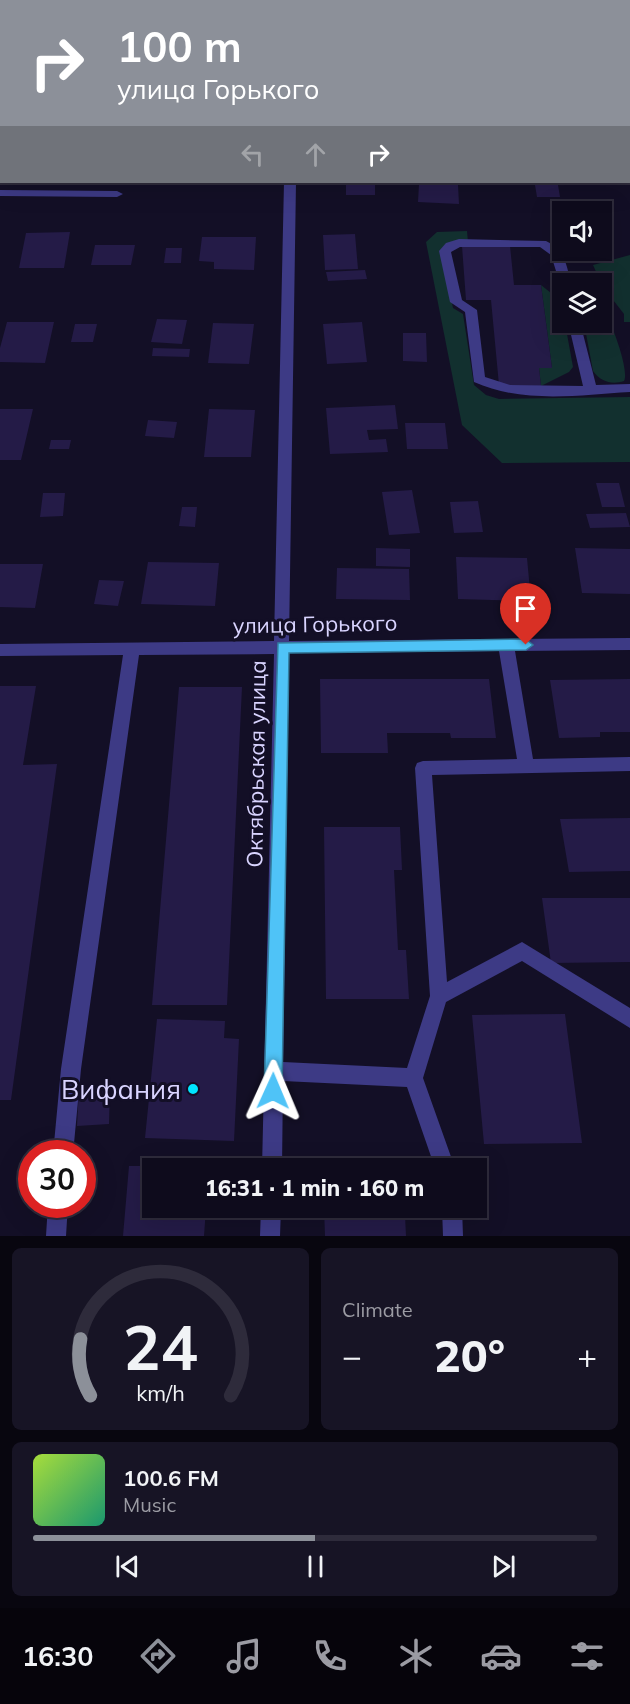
<!DOCTYPE html>
<html lang="en">
<head>
<meta charset="utf-8">
<style>
  :root { --surface:#0e0b1c; --page:#171425; --text:#f1f3f6; --muted:#9b9ba3; --line:#2e2b3b; --accent:#8c9099 }
  body { margin:0; font-family:Mulish,sans-serif; background:var(--page); color:var(--text); height:100vh; display:flex; flex-direction:column; font-size:22px; white-space:nowrap }
  * { box-sizing:border-box; margin:0 }
  p { font-size:20px; color:var(--muted) }
  .icon { flex:none; width:33px; height:33px; fill:none; stroke:currentColor; stroke-width:2; stroke-linecap:round; stroke-linejoin:round }
  .map { position:relative; height:1236px; overflow:hidden }
  .details { display:flex; flex-direction:column; gap:12px; padding:12px; background:#08060f; flex:1 }
  .details>* { flex:none }
  .guide { position:absolute; left:0px; top:0px; width:630px; height:183px; box-shadow:0 6px 24px #0002,0 0 0 2px var(--line); background:#8c9099; color:#fff; overflow:hidden }
  .buttons { position:absolute; left:552px; top:201px; display:grid; gap:12px }
  .buttons a { display:grid; place-items:center; width:60px; height:60px; border-radius:0px; background:var(--surface); box-shadow:0 6px 24px #0002,0 0 0 2px var(--line); font-size:30px }
  .speed { position:absolute; left:18px; top:1140px; display:flex; gap:12px; font-size:30px; font-weight:700; text-align:center }
  .speed>* { display:grid; place-content:center; width:78px; height:78px; border-radius:50%; background:var(--surface); box-shadow:0 6px 24px #0002,0 0 0 2px var(--line); line-height:1 }
  .speed .limit { border:9px solid #d22; background:#fff; color:#111 }
  .pin { position:absolute; display:grid; place-items:center; width:51px; height:51px; color:#fff; margin:-62px -26px; border-radius:50% 50% 50% 0; rotate:-45deg; box-shadow:0 0 6px #0007 }
  .pin .icon { rotate:45deg }
  .me { position:absolute; width:66px; margin:-33px; rotate:1deg; stroke-linejoin:round; filter:drop-shadow(0 0 4px #0008) }
  .turn { display:flex; align-items:center; gap:21px; height:126px; padding:0 18px; font-size:27px }
  .turn .icon { width:78px; height:78px; stroke-width:2.5 }
  .turn b { display:block; font-size:42px; line-height:51px }
  .lanes { display:flex; align-items:center; height:57px; padding:0 18px; background:#0003; justify-content:center; gap:30px; direction:ltr }
  .lanes .off { opacity:.35 }
  .big { font-size:45px; font-weight:800; line-height:1.1 }
  .details .card { flex:1; display:flex; flex-direction:column; justify-content:center; gap:9px; min-width:0; padding:0 21px; border-radius:9px; background:var(--page) }
  .details .dial { align-items:center; gap:0 }
  .dial svg { height:156px; overflow:visible; fill:none; stroke:var(--line); stroke-width:7; stroke-linecap:round; text-anchor:middle }
  .dial text { fill:var(--text); stroke:none }
  .song { display:flex; align-items:center; gap:18px }
  .cover { width:72px; height:72px; border-radius:9px; background:linear-gradient(135deg,hsl(80 70% 55%),hsl(160 70% 35%)) }
  .played { height:6px; border-radius:3px; background:linear-gradient(90deg,var(--accent) 50%,var(--line) 50%) }
  .keys { display:flex; justify-content:space-around; direction:ltr }
  .heat { display:flex; justify-content:space-between; align-items:center; font-size:33px; direction:ltr }
  .details .tiles { flex:1; display:grid; gap:12px; grid-template-columns:1fr 1fr }
  .card:last-child { grid-column:span 2 }
  .trip { position:absolute; left:142px; top:1158px; width:345px; height:60px; border-radius:0px; background:var(--surface); box-shadow:0 6px 24px #0002,0 0 0 2px var(--line); font-weight:800; line-height:60px; text-align:center }
  .tabs { display:flex; height:96px; justify-content:space-around; align-items:center; background:#06040b; color:var(--muted) }
  .tabs .icon { width:42px; height:42px }
  .tabs .current { color:var(--accent) }
  .tabs b { font-size:27px; color:var(--text) }
  .map>svg:first-child { display:block }
  .green { fill:#12302f }
  .building { fill:#241b47 }
  .lines { fill:none; stroke-linecap:round; stroke-linejoin:round }
  .minor { fill:#3d3a85; fill-rule:evenodd }
  .route { fill:#4fc3f7; stroke:#337fa1; stroke-width:1.5 }
  .poi-dot { fill:#00e5ff; stroke:#130f26; stroke-width:2 }
  .labels { text-anchor:middle; dominant-baseline:central; stroke-width:6; stroke-linejoin:round; paint-order:stroke }
  .street-label { font-size:22px; fill:#d9d4ff; stroke:#130f26 }
  .near-poi-label { font-size:27px; fill:#d9d4ff; stroke:#130f26; text-anchor:end }
</style>
</head>
<body>
<div class="map">
<svg width="630" height="1236" viewBox="0 0 630 1236">
  <rect width="100%" height="100%" fill="#130f26"/>
  <path class="green" d="M467,231L468,242L442,253L453,308L463,314L474,385L486,395L499,399L630,397V462L502,463L462,425L426,242L437,232Z
    M630,255V322H624V314L603,287L593,265Z
    M541,285L561,301L562,322L565,323L573,367L569,372L541,386L539,368H552Z
    M602,307C610,317 630,371 624,381C612,385 601,382 593,371L584,323L602,322Z"/>
  <path class="building" d="M346,182H375V195H346Z
    M419,184L458,185L459,204L418,202Z
    M535,185H558L560,197H537Z
    M70,232L64,268H19L26,233Z
    M355,234L358,269L325,270L323,235Z
    M202,237H256L254,270L214,269V262L199,261Z
    M95,245H135L131,265H91Z
    M462,246H510L514,285H541L552,368H539L541,386L499,385L491,300H466Z
    M166,248H182L181,263H164Z
    M365,270L367,279L328,281L326,272Z
    M157,319L187,320L182,344L151,342Z
    M7,322H54L45,363L0,362V348Z
    M362,322L367,362L327,364L323,324Z
    M213,323L254,324L249,364L208,363Z
    M75,324H97L93,342H71Z
    M403,333H426L427,362L403,361Z
    M153,348L190,349L189,357L152,356Z
    M395,405L398,429L367,430L369,440L386,439L388,452L330,454L326,408Z
    M0,409H33L21,460H0Z
    M209,409L255,410L251,457H204Z
    M148,420L177,422L174,438L145,436Z
    M405,423H445L448,449H407Z
    M51,440H71L69,449H49Z
    M596,483H619L625,507H602Z
    M412,490L420,533L389,535L382,492Z
    M43,493H65L63,516L40,517Z
    M478,501L483,532L454,533L450,502Z
    M182,507H197L195,527L179,526Z
    M626,513L630,527L590,528L586,514Z
    M376,548L410,549V567L376,566Z
    M575,548L630,549V594L582,593Z
    M456,557L527,558L531,601L458,599Z
    M148,562L219,563L215,606L141,604Z
    M0,564H43L35,608L0,607Z
    M337,568L409,569L410,600L336,599Z
    M99,580L124,581L118,606L94,604Z
    M320,679H489L496,738H451L450,733H387L388,753H321Z
    M630,679V732H600V737L559,738L550,680Z
    M0,686H36L23,765L57,764L11,1100H0Z
    M179,687H242L227,1005H152Z
    M630,818V871L569,872L560,819Z
    M324,827H400L402,870H394L398,950H406L409,999H326Z
    M542,898H630V962L551,963Z
    M565,1014L582,1143L484,1144L472,1015Z
    M157,1019L225,1021L224,1038L239,1039L234,1141L145,1138Z
    M110,1086L109,1124L77,1126L79,1088Z
    M412,1157L413,1168H324V1158Z
    M129,1166H158L153,1168V1208H206L204,1236H123Z
    M324,1208H416V1215H405L406,1236H325Z"/>
  <g class="lines">
    <path class="minor" d="M288,0H298L288,2Z
      M586,0H596V2H587Z
      M628,121H630V131H628Z
      M0,126H2V132H0Z
      M0,172L2,182H5L0,184Z
      M284,182H296L289,641L630,638V650L515,651L533,759L630,757V771L432,775L447,982L522,942L630,1008V1028L522,961L446,1002L423,1078L455,1168H435L407,1087L283,1081L282,1168H262L274,654L139,655L81,1069L73,1154H53L61,1069L123,655L0,656V644L274,641ZM499,651L517,759L423,761L417,763L415,768L430,996L407,1068L283,1062L289,653Z
      M0,190L117,191L123,194L117,197L0,196Z
      M459,239L546,241C564,249 567,265 571,284H562L561,287L551,255L540,247H460L451,252L462,300L477,310L485,377L510,385L583,386L568,322H580L596,385L630,384V392C579,395 523,404 474,382L465,312L450,302L439,251L446,243Z
      M48,1204H68L66,1236H46Z
      M261,1208H281L280,1236H260Z
      M442,1208H462L463,1236H443Z"/>
  </g>
  <path class="route" d="M526,639L533,645L526,650L289,653L282,1091L279,1097L273,1100L267,1097L264,1091L278,643Z"/>
  <circle class="poi-dot" cx="193" cy="1089" r="6"/>
  <g class="labels">
    <g class="street-label">
      <text transform="translate(315 624) rotate(-1)">улица Горького</text>
      <text transform="translate(256 764) rotate(-89)">Октябрьская улица</text>
    </g>
    <g class="near-poi-label">
      <text x="181" y="1089">Вифания</text>
    </g>
  </g>
</svg>
<div class="buttons">
<a><svg class="icon" aria-label="sound" viewBox="0 0 24 24"><path d="M4 9h4l5-4v14l-5-4H4zM17 9q2 3 0 6"/></svg></a>
<a><svg class="icon" aria-label="layers" viewBox="0 0 24 24"><path d="M12 4l9 5-9 5-9-5zM3 14l9 5 9-5"/></svg></a>
</div>
<div class="speed"><div class="limit">30</div></div>
<div class="pin" style="left:526px;top:645px;background:#d93025"><svg class="icon" aria-label="arrive" viewBox="0 0 24 24"><path d="M6 21V4h12l-3 4 3 4H6"/></svg></div>
<svg class="me" style="left:273px;top:1091px" viewBox="-20 -20 40 40"><path d="M0-17L14 15 0 8-14 15z" fill="#4fc3f7" stroke="#fff" stroke-width="4"/></svg>
<div class="trip">16:31 · 1 min · 160 m</div>
<div class="guide">
<div class="turn"><svg class="icon" aria-label="right" viewBox="0 0 24 24"><path d="M7 20v-9h11M14 6l5 5-5 5"/></svg><div><b>100 m</b>улица Горького</div></div>
<div class="lanes"><svg class="icon off" aria-label="left" viewBox="0 0 24 24"><path d="M17 20v-9H6M10 6l-5 5 5 5"/></svg><svg class="icon off" aria-label="ahead" viewBox="0 0 24 24"><path d="M12 20V5M6 11l6-6 6 6"/></svg><svg class="icon" aria-label="right" viewBox="0 0 24 24"><path d="M7 20v-9h11M14 6l5 5-5 5"/></svg></div>
</div>
</div>
<section class="details">
<div class="tiles">
<div class="card dial"><svg viewBox="0 0 100 80">
<path d="M14 69A42 42 0 1 1 86 69"/>
<path d="M14 69A42 42 0 0 1 9 40" stroke="#8c9099"/>
<text x="50" y="56" font-size="32" font-weight="700">24</text>
<text x="50" y="72" font-size="11">km/h</text>
</svg></div>
<div class="card"><p>Climate</p>
<div class="heat"><a>−</a><b class="big">20°</b><a>+</a></div>
</div>
<div class="card">
<div class="song"><i class="cover"></i><div><b>100.6 FM</b><p>Music</p></div></div>
<div class="played"></div>
<div class="keys"><svg class="icon" aria-label="previous" viewBox="0 0 24 24"><path d="M18 5L8 12l10 7zM5 5v14"/></svg><svg class="icon" aria-label="pause" viewBox="0 0 24 24"><path d="M8 5v14M16 5v14"/></svg><svg class="icon" aria-label="next" viewBox="0 0 24 24"><path d="M6 5l10 7-10 7zM19 5v14"/></svg></div>
</div>
</div>
</section>
<nav class="tabs">
<b>16:30</b>
<svg class="icon current" aria-label="directions" viewBox="0 0 24 24"><path d="M12 3l9 9-9 9-9-9zM9 14v-3h6M13 9l2 2-2 2"/></svg>
<svg class="icon" aria-label="music" viewBox="0 0 24 24"><path d="M9 18V5l10-2v13"/><circle cx="6" cy="18" r="3"/><circle cx="16" cy="16" r="3"/></svg>
<svg class="icon" aria-label="phone" viewBox="0 0 24 24"><path d="M5 4h4l2 5-3 2q2 4 5 5l2-3 5 2v4C11 20 4 13 5 4z"/></svg>
<svg class="icon" aria-label="climate" viewBox="0 0 24 24"><path d="M12 3v18M4 7l16 10M4 17L20 7"/></svg>
<svg class="icon" aria-label="car" viewBox="0 0 24 24"><path d="M5 17H2v-5l4-1 3-4h7l3 4 3 1v5h-3M9 17h6M6 11h13"/><circle cx="7" cy="17" r="2"/><circle cx="17" cy="17" r="2"/></svg>
<svg class="icon" aria-label="filters" viewBox="0 0 24 24"><path d="M4 7h16M4 17h16"/><circle cx="9" cy="7" r="2"/><circle cx="15" cy="17" r="2"/></svg>
</nav>
</body>
</html>
